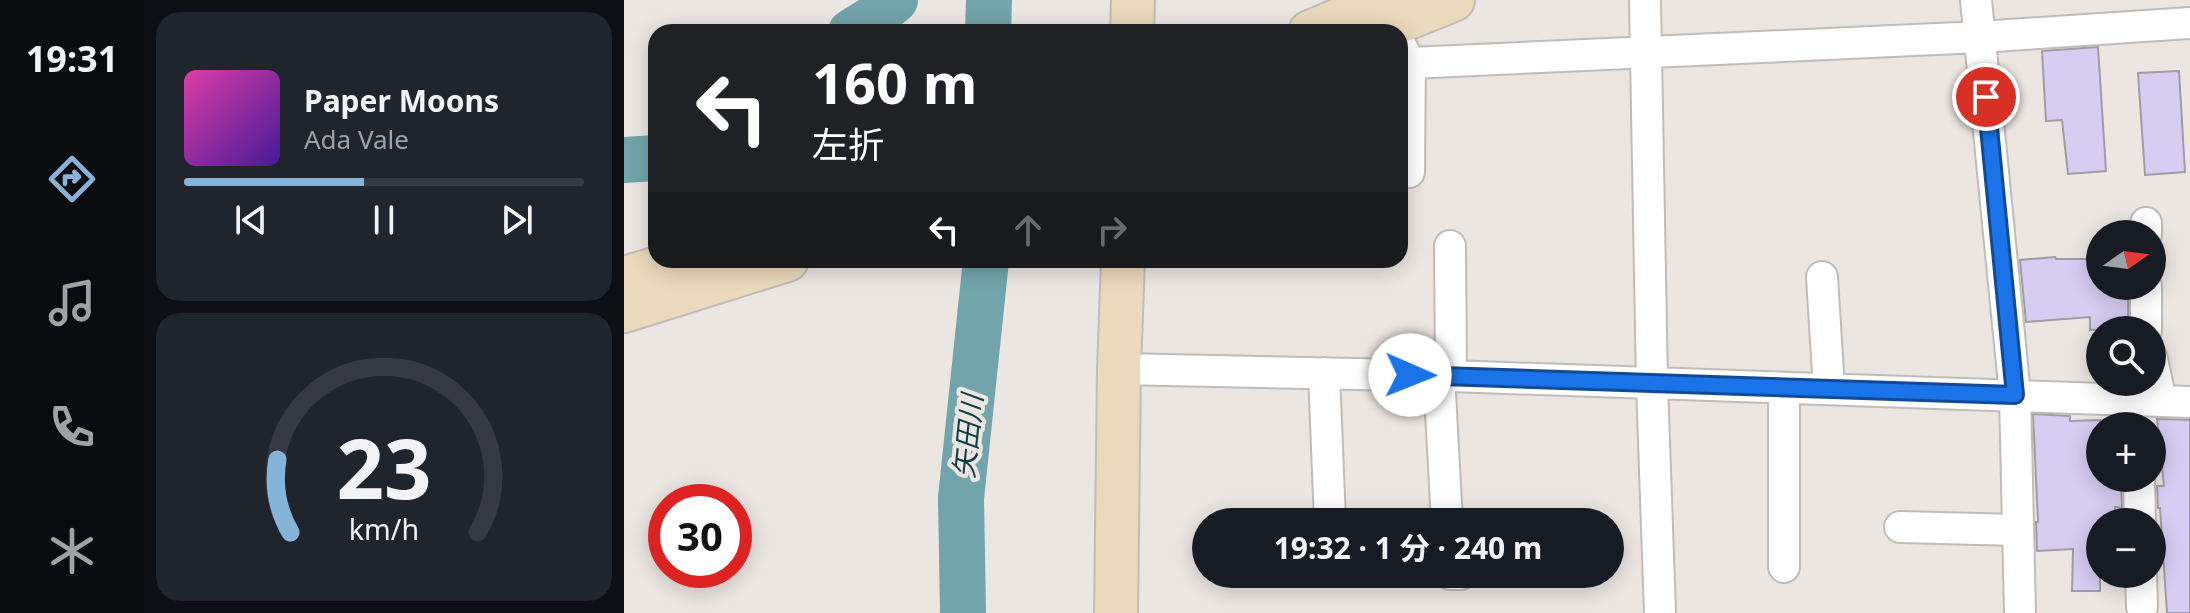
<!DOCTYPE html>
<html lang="ja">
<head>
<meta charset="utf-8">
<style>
  :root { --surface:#171b24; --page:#20242c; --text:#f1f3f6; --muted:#9ea1a6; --line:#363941; --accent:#85b4d8 }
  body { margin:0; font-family:"Noto Sans","Noto Sans JP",sans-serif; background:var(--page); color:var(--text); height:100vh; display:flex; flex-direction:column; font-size:30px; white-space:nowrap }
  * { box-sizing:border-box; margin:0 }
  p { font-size:26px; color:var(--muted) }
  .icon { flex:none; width:44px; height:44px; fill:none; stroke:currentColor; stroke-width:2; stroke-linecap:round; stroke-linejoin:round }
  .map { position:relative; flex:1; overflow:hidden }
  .details { display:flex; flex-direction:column; gap:12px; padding:12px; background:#0d0f14; width:480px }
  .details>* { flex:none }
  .top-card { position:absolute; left:24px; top:24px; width:760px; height:244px; border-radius:24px; box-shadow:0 4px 20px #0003; background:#202124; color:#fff; overflow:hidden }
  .needle { width:52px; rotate:76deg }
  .tools { position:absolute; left:1462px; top:220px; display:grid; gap:16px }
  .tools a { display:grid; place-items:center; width:80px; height:80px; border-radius:50%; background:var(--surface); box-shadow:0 4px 20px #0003; font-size:40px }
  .speed { position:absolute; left:24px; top:484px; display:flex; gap:16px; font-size:40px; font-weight:700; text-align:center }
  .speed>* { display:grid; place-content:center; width:104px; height:104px; border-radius:50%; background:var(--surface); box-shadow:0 4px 20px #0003; line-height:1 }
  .speed .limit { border:12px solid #d22; background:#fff; color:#111 }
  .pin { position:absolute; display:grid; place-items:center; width:68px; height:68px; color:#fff; margin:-34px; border:4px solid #fff; border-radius:50%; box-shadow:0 2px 8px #0007 }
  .me { position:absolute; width:88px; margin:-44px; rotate:91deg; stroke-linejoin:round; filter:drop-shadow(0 0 6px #0008) }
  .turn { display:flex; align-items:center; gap:28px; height:168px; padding:0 32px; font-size:36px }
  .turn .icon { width:104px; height:104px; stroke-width:2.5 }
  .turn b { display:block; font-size:56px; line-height:68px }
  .lanes { display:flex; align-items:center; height:76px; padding:0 32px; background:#0003; justify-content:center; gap:40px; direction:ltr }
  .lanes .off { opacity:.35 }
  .details .tile { flex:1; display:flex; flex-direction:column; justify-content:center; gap:12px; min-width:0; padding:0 28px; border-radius:24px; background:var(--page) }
  .details .dial { align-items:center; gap:0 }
  .dial svg { height:208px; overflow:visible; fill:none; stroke:var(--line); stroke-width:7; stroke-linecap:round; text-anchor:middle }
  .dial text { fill:var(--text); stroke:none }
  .song { display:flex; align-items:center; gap:24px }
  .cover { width:96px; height:96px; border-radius:12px; background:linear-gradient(135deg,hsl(320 70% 55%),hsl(260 70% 35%)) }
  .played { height:8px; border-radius:4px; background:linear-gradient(90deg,var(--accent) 45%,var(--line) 45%) }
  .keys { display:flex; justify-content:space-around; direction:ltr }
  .trip { position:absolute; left:568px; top:508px; width:432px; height:80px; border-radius:40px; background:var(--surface); box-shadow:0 4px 20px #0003; font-weight:700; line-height:80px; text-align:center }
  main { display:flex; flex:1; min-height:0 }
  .tabs { display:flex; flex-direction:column; width:144px; justify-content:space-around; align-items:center; background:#090b0e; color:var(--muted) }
  .tabs .icon { width:56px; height:56px }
  .tabs .on { color:var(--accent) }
  .tabs b { font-size:36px; color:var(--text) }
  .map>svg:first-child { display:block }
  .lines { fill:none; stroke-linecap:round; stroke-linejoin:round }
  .river { stroke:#72a4ac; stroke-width:46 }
  .building { fill:#d7cdf3; stroke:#9f9da3; stroke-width:2 }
  .street-casing { stroke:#c2bcb8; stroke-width:34 }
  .secondary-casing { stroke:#c2bcb8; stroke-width:46 }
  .street { stroke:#fff; stroke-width:30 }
  .secondary { stroke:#ead9bc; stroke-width:42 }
  .route-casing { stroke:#114b97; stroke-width:20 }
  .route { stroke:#1a73e8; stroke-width:14 }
  .labels { text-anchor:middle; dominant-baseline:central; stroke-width:8; stroke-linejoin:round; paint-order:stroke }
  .water-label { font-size:28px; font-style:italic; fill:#0f3e45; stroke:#ece6e3 }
</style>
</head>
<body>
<main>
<nav class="tabs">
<b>19:31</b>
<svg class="icon on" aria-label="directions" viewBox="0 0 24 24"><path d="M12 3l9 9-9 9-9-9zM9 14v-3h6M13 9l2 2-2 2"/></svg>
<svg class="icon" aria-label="music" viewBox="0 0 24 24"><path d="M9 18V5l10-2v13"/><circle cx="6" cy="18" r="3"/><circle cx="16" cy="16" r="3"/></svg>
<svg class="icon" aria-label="phone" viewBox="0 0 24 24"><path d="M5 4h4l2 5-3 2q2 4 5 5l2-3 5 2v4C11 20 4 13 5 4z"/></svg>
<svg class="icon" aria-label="climate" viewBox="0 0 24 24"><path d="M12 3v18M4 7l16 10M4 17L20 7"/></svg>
</nav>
<section class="details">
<div class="tile">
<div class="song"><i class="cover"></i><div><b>Paper Moons</b><p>Ada Vale</p></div></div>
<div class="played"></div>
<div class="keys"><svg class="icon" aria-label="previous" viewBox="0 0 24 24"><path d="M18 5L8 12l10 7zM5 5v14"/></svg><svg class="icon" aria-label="pause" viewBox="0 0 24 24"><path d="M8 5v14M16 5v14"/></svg><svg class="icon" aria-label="next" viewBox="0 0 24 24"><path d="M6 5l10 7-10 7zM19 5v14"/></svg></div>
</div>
<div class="tile dial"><svg viewBox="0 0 100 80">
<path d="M14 69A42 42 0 1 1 86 69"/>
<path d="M14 69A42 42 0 0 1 9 41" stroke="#85b4d8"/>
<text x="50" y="56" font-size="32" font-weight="700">23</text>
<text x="50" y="72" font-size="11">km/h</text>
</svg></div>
</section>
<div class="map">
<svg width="1566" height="613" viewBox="0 0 1566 613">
  <rect width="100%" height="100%" fill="#ece6e3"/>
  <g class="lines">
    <path class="river" d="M227,32L248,19L271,0
      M364,32L365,0
      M0,160L32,158
      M339,613L337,498L362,260"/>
  </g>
  <path class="building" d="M1474,47L1482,171L1444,174L1438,120L1422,121L1418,51Z
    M1555,71L1561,172L1521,175L1514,73Z
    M1431,257L1432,259H1476V286H1504V329L1466,330V317L1402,322L1396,260Z
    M1409,414L1446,416V421L1476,420V480L1497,481L1498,508L1491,507V522H1476V591H1448L1449,549L1413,551L1412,522H1414Z
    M1533,419L1566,420V613H1543L1536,508H1534L1533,486H1540Z"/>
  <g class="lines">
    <defs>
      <path id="street" d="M1021,0L1028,384L1036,613
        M1352,0L1391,395L1396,613
        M776,44L786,63L1356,37L1566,23
        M785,172L786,63
        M1522,223V234
        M826,246L827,376
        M1198,277L1205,389
        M1522,286V330
        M1528,359L1537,401
        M495,369L827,376L1566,402
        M700,373L706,522
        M815,375L823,522
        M1160,388V567
        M1515,478L1516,522
        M1276,527L1394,530
        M826,574H837
        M1517,574L1518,607"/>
      <path id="secondary" d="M508,32L509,0
        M686,32L762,0
        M750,32L829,0
        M0,278L61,260
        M0,311L163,260
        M492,613L495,369L499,260"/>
    </defs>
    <use href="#street" class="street-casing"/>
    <use href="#secondary" class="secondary-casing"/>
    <use href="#street" class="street"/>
    <use href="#secondary" class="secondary"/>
  </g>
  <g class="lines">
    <defs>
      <path id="route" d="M786,375L1391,395L1362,97"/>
    </defs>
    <use href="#route" class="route-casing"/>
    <use href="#route" class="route"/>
  </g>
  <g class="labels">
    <g class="water-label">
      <text transform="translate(343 436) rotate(-84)">矢田川</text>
    </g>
  </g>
</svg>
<div class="tools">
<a><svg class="needle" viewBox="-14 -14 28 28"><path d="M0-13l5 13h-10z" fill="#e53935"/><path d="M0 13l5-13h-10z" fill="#9ea1a6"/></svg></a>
<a><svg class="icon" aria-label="search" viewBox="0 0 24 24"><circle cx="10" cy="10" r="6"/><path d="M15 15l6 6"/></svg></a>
<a>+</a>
<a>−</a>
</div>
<div class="speed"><div class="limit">30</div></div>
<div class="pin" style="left:1362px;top:97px;background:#d93025"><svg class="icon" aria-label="arrive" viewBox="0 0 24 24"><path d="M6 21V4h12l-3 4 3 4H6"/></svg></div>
<svg class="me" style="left:786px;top:375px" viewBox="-20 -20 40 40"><circle r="19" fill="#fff"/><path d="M0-13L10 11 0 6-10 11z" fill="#1a73e8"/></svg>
<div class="trip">19:32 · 1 分 · 240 m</div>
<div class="top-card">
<div class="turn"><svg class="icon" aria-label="left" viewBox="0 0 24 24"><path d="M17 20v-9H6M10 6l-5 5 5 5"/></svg><div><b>160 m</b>左折</div></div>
<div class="lanes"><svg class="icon" aria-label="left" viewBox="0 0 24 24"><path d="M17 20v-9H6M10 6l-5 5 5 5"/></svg><svg class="icon off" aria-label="ahead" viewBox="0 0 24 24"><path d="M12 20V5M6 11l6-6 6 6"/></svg><svg class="icon off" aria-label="right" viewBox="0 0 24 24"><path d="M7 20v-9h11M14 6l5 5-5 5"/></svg></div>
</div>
</div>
</main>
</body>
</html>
